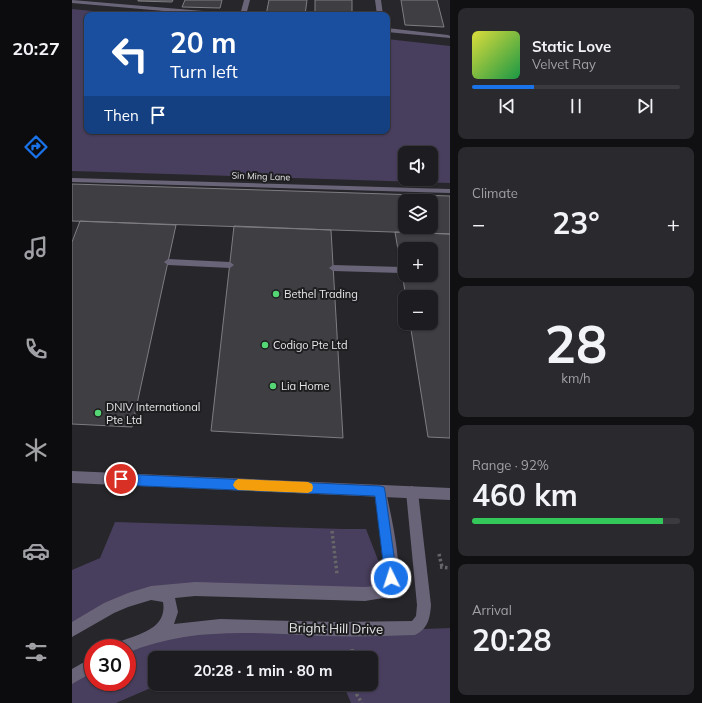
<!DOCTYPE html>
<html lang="en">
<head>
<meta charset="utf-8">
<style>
  :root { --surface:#1d1c20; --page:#2a292d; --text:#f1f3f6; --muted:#a0a1a5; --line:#3b3a3e; --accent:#1a73e8 }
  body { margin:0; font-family:Mulish,sans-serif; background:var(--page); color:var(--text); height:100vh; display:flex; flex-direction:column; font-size:15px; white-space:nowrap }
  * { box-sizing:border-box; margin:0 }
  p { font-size:13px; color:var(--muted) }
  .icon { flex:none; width:22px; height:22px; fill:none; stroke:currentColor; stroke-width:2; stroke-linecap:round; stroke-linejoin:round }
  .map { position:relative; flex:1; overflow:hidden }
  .drawer { display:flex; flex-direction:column; gap:8px; padding:8px; background:#100f12; width:252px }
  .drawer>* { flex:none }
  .hud { position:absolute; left:12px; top:12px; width:306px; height:122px; border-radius:8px; box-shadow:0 1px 3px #0004,0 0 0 1px var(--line); background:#1a4fa0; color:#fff; overflow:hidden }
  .fabs { position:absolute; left:326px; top:146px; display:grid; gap:8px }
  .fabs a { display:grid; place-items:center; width:40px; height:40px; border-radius:8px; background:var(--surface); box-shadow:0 1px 3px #0004,0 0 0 1px var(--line); font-size:20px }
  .speed { position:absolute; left:12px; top:639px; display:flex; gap:8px; font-size:20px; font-weight:700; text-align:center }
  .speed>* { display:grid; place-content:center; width:52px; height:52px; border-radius:50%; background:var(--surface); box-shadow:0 1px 3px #0004,0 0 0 1px var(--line); line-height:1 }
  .speed .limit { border:6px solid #d22; background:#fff; color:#111 }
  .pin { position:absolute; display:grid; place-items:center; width:34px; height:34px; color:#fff; margin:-17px; border:2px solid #fff; border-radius:50%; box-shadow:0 1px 4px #0007 }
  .me { position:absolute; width:44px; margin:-22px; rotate:356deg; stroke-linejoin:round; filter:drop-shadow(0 0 3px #0008) }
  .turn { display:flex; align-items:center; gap:14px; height:84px; padding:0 20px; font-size:18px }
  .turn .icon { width:52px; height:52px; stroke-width:2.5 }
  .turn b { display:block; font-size:28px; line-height:34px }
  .then { display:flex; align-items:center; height:38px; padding:0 20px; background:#0003; gap:8px; font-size:15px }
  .big { font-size:30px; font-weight:700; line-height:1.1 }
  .drawer .tile { flex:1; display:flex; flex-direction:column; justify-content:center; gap:6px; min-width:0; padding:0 14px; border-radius:8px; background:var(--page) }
  .drawer .dial { align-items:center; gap:0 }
  .dial b { font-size:52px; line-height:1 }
  .song { display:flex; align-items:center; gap:12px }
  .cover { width:48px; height:48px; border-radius:6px; background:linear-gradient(135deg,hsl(60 70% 55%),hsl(140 70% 35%)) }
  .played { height:4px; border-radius:2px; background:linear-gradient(90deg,var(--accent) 30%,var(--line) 30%) }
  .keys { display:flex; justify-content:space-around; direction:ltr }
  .heat { display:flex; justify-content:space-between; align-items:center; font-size:22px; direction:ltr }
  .charge { height:6px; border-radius:3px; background:linear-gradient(90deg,#34c759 92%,var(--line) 0) }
  .trip { position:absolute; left:76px; top:651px; width:230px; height:40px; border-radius:8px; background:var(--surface); box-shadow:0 1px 3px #0004,0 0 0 1px var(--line); font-weight:700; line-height:40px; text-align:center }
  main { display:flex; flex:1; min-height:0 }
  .menu { display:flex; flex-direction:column; width:72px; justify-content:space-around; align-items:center; background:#0c0b0d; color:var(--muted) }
  .menu .icon { width:28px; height:28px }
  .menu .active { color:var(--accent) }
  .menu b { font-size:18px; color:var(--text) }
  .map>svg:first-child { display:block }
  .green { fill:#483e5d; fill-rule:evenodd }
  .building { fill:#3f3e42; stroke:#7f7d82; fill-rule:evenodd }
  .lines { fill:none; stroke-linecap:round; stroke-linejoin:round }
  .path { stroke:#676669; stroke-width:3.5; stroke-dasharray:2.5 2.5; stroke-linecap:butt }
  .service { fill:#6a6479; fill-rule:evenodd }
  .minor { fill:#6a6479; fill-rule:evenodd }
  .route { fill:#1a73e8; stroke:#114b97 }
  .slow { fill:#f59e0b }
  .poi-dot { fill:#53d673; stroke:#1e1d20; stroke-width:1.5 }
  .labels { text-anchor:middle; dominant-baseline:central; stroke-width:4; stroke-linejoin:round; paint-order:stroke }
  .far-street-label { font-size:9px; fill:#e7e7e9; stroke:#1e1d20 }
  .poi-label { font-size:11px; fill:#e7e7e9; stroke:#1e1d20; text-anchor:start }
  .near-street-label { font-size:13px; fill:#e7e7e9; stroke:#1e1d20 }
</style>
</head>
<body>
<main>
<nav class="menu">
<b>20:27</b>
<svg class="icon active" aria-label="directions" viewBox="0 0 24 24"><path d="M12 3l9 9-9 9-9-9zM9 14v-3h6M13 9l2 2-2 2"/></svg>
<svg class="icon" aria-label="music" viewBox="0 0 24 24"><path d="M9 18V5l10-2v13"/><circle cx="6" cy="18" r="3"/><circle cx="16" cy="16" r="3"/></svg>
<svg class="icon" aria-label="phone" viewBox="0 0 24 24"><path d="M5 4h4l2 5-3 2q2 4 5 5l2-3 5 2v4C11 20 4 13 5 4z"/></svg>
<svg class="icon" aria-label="climate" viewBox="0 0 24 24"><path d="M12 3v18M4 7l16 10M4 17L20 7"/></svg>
<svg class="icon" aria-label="car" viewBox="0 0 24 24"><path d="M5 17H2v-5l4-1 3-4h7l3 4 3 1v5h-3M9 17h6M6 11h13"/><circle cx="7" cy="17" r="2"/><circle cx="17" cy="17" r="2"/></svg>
<svg class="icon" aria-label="filters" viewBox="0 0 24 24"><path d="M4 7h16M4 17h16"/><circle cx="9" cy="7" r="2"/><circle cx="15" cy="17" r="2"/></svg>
</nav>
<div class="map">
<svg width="378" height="703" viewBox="0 0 378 703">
  <rect width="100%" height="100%" fill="#27262a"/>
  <path class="green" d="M0,9L63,15H15V131H315V39L378,46V183L0,171ZM333,153H359V179H333Z
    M43,522L271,529H294L318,591L79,593L0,630V570L28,558Z
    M378,628V703H279L271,684H299V658H83V684H88L44,703H0V679L21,665V682H55V648L95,632H268Z"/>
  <path class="building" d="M101,0L100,2L66,1V0Z
    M113,0H150L148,8L110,7Z
    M197,0H235L233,15H194Z
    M243,0H280V15H243Z
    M329,0H365L372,27L333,25Z
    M0,184L378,196V234L0,221ZM333,201H359V227H333Z
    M8,221L104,225L60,427L0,424V242Z
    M162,226L259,230L271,438L139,431Z
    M323,232L378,234V438L356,437L338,323H359V297H334ZM333,249H359V275H333Z"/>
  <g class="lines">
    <path class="path" d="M260,531L265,574
      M367,554L370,567
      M368,567L378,568
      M280,649L281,658
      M284,684L285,695L290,703"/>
    <path class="service" d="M0,0L155,13L158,15H138L0,3Z
      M172,0H178L174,15H168Z
      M303,0H309L311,15H305Z
      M315,28L376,35L378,36V38L315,32Z
      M0,178L378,189V193L0,182Z
      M96,259L158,262L162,265L158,268L96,265L92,262Z
      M261,265L329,267L332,268L333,271L329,273L261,271L257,268Z
      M0,471L378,488V500L0,483Z"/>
    <path class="minor" d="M308,485L312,487L314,491C319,517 333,572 323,596L293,601L123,596L103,598L106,612L102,624L148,619L264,622L340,621L344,616L345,605L334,492L336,488L340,486L344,488L346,492L359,605C358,618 356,629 343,635C312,636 282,637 251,636C185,633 118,626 55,653V648H42L44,643C64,635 96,630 91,602L79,600L56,607L42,613L0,637V622L32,603L56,593L79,586L123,582L293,587L313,585L312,558L302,491L304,487Z
      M21,657V672L0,684V669Z"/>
  </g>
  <path class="route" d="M49,474L308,486L312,487L313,491L325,578L323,582L319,584L314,582L313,578L303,496L49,485L45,483L43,479L45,476Z"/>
  <path class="slow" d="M166,479L236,482L240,484L241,487L240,491L236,493L166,490L163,488L161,485L163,481Z"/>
  <g class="poi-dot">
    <circle cx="204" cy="294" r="4"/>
    <circle cx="193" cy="345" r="4"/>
    <circle cx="201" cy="386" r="4"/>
    <circle cx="26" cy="413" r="4"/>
  </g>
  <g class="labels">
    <g class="far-street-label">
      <text transform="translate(189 176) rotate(2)">Sin Ming Lane</text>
    </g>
    <g class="poi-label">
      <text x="212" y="294">Bethel Trading</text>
      <text x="201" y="345">Codigo Pte Ltd</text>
      <text x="209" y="386">Lia Home</text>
      <text x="34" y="407">DNIV International<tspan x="34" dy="13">Pte Ltd</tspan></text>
    </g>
    <g class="near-street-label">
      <text transform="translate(264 628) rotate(1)">Bright Hill Drive</text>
    </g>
  </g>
</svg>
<div class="fabs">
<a><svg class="icon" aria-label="sound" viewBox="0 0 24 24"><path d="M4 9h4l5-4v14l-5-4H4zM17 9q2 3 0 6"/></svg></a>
<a><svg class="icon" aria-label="layers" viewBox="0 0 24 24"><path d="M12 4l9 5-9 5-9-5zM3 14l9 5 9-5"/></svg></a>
<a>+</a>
<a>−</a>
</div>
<div class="speed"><div class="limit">30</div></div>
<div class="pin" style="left:49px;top:479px;background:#d93025"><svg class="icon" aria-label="arrive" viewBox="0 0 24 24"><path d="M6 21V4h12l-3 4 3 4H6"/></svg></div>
<svg class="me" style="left:319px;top:578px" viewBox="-20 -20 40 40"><circle r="17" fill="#1a73e8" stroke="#fff" stroke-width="3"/><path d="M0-11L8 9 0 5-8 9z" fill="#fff"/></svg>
<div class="trip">20:28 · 1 min · 80 m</div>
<div class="hud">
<div class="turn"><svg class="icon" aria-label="left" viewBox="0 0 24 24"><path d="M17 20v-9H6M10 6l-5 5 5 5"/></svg><div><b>20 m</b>Turn left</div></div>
<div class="then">Then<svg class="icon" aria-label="arrive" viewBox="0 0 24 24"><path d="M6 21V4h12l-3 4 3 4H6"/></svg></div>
</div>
</div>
<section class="drawer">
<div class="tile">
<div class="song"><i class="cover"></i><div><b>Static Love</b><p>Velvet Ray</p></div></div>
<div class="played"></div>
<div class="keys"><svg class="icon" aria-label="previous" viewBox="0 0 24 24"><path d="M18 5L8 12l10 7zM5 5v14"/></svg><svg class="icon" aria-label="pause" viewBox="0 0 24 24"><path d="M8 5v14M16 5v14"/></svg><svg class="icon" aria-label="next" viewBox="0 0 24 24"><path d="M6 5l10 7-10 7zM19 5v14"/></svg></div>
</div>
<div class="tile"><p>Climate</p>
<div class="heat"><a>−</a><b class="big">23°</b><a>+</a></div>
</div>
<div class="tile dial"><b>28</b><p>km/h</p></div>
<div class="tile"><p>Range · 92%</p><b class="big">460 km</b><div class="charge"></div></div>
<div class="tile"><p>Arrival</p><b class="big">20:28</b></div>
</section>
</main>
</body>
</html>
